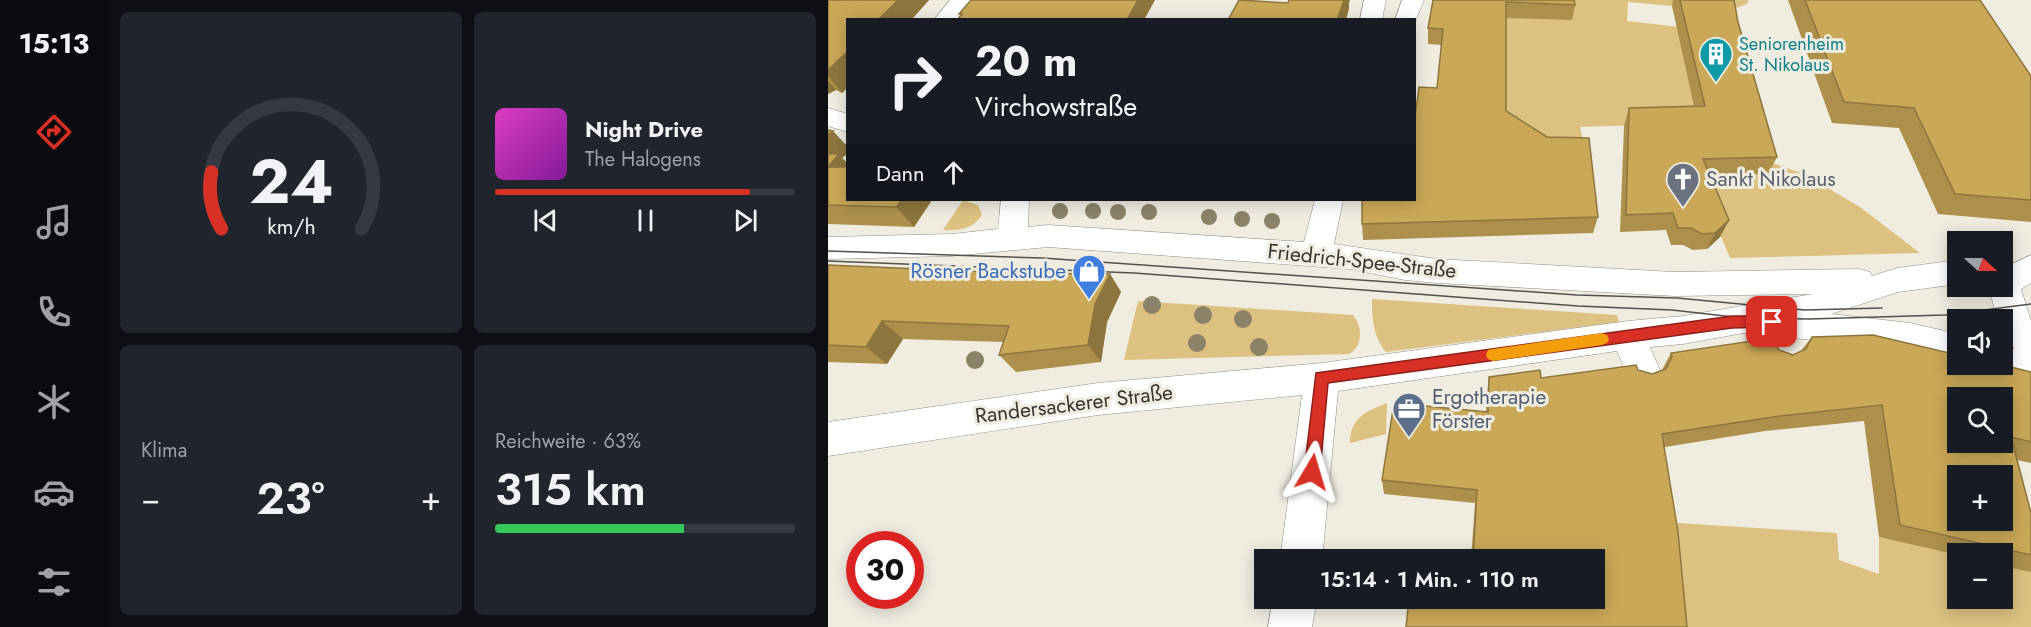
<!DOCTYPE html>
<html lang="de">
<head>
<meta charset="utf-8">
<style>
  :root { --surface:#171b24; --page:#20242c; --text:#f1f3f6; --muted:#9ea1a6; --line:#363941; --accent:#d93025 }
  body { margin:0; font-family:Jost,sans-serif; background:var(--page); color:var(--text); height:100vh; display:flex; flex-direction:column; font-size:22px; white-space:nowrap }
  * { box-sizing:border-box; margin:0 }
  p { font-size:20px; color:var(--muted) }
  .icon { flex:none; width:33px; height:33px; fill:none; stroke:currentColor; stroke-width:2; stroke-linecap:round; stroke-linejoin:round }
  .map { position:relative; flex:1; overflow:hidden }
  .panel { display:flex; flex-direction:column; gap:12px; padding:12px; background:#0d0f14; width:720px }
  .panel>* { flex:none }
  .banner { position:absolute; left:18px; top:18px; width:570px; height:183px; border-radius:0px; box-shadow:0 3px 15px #0003; background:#171b24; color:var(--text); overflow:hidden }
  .needle { width:39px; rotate:111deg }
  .buttons { position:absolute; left:1119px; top:231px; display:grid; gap:12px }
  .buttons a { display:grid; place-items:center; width:66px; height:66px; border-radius:0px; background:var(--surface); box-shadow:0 3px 15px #0003; font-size:30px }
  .speed { position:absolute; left:18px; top:531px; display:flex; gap:12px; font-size:30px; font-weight:700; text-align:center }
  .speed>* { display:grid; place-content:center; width:78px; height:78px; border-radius:50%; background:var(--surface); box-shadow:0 3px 15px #0003; line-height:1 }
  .speed .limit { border:9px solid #d22; background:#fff; color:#111 }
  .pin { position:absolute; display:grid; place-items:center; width:51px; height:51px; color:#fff; margin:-26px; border-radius:12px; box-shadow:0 3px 9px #0006 }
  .me { position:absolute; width:66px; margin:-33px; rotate:7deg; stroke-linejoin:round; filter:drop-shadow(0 0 4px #0008) }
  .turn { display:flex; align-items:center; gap:21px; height:126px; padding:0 30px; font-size:27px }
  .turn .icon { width:78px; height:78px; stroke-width:2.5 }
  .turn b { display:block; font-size:42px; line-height:51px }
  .then { display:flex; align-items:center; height:57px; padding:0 30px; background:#0003; gap:12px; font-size:22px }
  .big { font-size:45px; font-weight:600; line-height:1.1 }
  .panel .card { flex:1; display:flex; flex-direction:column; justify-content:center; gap:9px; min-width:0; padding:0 21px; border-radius:9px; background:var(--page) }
  .panel .dial { align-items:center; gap:0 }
  .dial svg { height:156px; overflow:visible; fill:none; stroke:var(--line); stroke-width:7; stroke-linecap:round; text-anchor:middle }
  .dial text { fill:var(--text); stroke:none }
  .song { display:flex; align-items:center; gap:18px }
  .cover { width:72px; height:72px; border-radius:9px; background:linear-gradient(135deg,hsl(310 70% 55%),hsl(290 70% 35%)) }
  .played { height:6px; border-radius:3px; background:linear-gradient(90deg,var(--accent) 85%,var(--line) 85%) }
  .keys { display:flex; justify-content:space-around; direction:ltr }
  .heat { display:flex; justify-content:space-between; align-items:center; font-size:33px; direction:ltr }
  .charge { height:9px; border-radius:4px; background:linear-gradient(90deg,#34c759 63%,var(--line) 0) }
  .panel .tiles { flex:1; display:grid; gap:12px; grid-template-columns:repeat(2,1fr) }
  .trip { position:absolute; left:426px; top:549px; width:351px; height:60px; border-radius:0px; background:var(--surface); box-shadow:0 3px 15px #0003; font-weight:600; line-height:60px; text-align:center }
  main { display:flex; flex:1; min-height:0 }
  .menu { display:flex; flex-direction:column; width:108px; justify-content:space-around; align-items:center; background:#090b0e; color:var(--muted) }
  .menu .icon { width:42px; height:42px }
  .menu .active { color:var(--accent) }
  .menu b { font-size:27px; color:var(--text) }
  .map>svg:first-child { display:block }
  .green { fill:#dcc181 }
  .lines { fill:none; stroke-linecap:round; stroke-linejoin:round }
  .minor-casing { stroke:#918c81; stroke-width:1 }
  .minor { fill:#fff; fill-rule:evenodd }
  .tram { stroke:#53514b; stroke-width:1.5 }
  .tree { fill:#8b8268 }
  .wall { fill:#ad904c }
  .shaded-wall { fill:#8d763e }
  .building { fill:#c9a858; stroke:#8d763e; stroke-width:1.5; fill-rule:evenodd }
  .route { fill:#d93025; stroke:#8d1f18; stroke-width:1.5 }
  .slow { fill:#f59e0b }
  .labels { text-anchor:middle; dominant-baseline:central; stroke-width:6; stroke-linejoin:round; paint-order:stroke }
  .far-culture-label { font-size:18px; fill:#0d838f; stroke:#f1ece0; text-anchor:start }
  .worship-label { font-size:21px; fill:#5b616d; stroke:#f1ece0; text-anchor:start }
  .street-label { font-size:21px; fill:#373530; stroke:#f1ece0 }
  .shop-label { font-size:21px; fill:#366cbe; stroke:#f1ece0; text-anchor:end }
  .service-label { font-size:21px; fill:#4e5e75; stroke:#f1ece0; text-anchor:start }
</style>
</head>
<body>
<main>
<nav class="menu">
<b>15:13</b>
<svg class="icon active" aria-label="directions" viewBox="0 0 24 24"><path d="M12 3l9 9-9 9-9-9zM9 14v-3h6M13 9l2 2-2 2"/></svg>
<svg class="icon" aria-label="music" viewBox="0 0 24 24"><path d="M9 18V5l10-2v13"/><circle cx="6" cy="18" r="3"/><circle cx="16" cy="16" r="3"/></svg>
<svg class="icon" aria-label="phone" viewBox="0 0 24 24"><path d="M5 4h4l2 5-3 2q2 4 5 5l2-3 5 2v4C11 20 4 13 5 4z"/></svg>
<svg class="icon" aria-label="climate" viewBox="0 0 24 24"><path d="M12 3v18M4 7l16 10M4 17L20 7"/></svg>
<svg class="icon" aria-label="car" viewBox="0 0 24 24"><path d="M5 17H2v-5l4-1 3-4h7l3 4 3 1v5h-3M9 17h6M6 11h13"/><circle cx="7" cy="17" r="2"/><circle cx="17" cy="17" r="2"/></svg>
<svg class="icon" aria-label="filters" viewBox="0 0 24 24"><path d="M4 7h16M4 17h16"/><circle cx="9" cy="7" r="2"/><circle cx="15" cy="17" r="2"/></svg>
</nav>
<section class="panel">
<div class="tiles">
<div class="card dial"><svg viewBox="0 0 100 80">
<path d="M14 69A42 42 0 1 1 86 69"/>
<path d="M14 69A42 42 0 0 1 9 40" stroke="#d93025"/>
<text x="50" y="56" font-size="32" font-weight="700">24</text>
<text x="50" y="72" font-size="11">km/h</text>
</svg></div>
<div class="card">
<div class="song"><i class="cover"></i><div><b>Night Drive</b><p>The Halogens</p></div></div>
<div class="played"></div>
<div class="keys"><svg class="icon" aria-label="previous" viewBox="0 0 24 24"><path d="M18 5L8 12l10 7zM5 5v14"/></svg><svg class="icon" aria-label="pause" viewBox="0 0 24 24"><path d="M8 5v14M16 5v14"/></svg><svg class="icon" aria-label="next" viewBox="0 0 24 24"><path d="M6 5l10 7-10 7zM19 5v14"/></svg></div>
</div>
<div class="card"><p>Klima</p>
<div class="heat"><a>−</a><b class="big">23°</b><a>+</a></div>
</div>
<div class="card"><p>Reichweite · 63%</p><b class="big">315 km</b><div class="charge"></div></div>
</div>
</section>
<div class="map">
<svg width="1203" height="627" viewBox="0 0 1203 627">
  <rect width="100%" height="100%" fill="#f1ece0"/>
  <path class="green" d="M742,0H920L919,4L899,11L800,2L799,21L870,29L872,131L847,124L752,127L758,154L676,129V14Z
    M936,160L976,174L1032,207L1092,253L902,258L868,176L939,174Z
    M135,200L150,205L154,215C145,229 131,231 115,230Z
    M544,299L789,315L791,322L558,352C545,336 544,319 544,299Z
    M310,301L525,315C535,327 535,346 521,354L296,360Z
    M559,403L558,434L522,443C522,417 539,411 559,403Z
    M835,522L1009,533L1011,560L1051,574V537L1129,554L1130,598H1174L1175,565L1203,570V627H846Z"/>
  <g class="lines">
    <defs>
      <path id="minor" d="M122,0H144L129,20H106Z
        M536,0H558L554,20H532Z
        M574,0H596L586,24V20H567Z
        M0,108L20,114V132L0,126Z
        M173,200H201L200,227L220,225L476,242L487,200H515L506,244L609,259L847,272L1031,269L1042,272L1044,276L1069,268L1130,260V284L1070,292L1003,314L1082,323L1130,334V362L1082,351L957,337L945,333L943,328L855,344L822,347L833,373L827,384L815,388L803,384L789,351L510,391L494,560H452L474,395L270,415L0,456V422L270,383L494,363L800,321L855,316L985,294L847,296L609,283L577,280L522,269L220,247L124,256L0,259V237L124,234L170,229Z
        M1203,255V283L1193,289L1203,321V384L1162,370L1159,364H1174V345L1187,349L1174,334V320H1169L1161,286H1174V269Z
        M445,598H489L484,627H440Z"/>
    </defs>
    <use href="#minor" class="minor-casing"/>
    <use href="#minor" class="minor"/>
    <path class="tram" d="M0,251L214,258L749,295L849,298L977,310L1054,308
      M0,261L306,273L750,306L844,310L915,318L981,319L1117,315L1203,304"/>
  </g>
  <g class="tree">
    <circle cx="232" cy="211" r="8"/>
    <circle cx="265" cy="211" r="8"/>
    <circle cx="290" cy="212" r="8"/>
    <circle cx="321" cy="212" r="8"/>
    <circle cx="381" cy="217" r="8"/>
    <circle cx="414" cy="219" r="8"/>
    <circle cx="444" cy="221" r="8"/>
    <circle cx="324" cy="305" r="9"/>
    <circle cx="375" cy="315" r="9"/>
    <circle cx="415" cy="319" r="9"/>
    <circle cx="369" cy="343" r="9"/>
    <circle cx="431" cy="347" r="9"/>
    <circle cx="147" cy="360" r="9"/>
  </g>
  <path class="wall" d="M0,0H101L83,20H20V87L14,93L8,90L0,94Z
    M605,0L747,5L744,20L678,18V111L770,217L765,233L535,240L534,224L586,200L609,88L614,45L600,44V28Z
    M845,0H906L910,22L949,157L940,174L883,176L901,220L892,237L879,249L865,250L855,245H843L838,230L792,232L796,126L801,108L866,106L844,6Z
    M960,0H1152L1203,76V222L1110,214L1071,128L1004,123Z
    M0,130L20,147V153L14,158L20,164V200H104L86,227L0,224Z
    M435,200H459L458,201Z
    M0,265L184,273L282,274L293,292L279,322L273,362L188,372L171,355L175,342L75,339L59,364L0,362Z
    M984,337L1203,372V463L1189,460L1203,513V572L1174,566V554H1130V555L1051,537L1036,421L937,431L837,447L766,560H643L647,503L556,494L554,480L658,412L659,394L661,377L713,378L810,370L824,374L834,370L843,353L951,350L965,355L971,353Z"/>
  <path class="shaded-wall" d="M70,0H101L83,20H50Z
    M310,0H327L316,20H299Z
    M516,0H522L521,3V9L518,20H509Z
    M20,51V87L14,93L0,76V70Z
    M0,81L8,90L0,94Z
    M5,131L20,147V153L14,158L20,164V186L0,168V135Z
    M74,200H104L86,227L68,207Z
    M901,220L892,237L879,249L887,233Z
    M282,274L293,292L279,322L273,362L260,345L267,304Z
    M54,321L75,339L59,364L38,347Z"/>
  <path class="building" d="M0,0H70L50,20H20V51L0,70Z
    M143,0H310L299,20H129L134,14H131Z
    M411,0L460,3L461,0H516L509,20H400Z
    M605,0H746L747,5L678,2V111L719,137L761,138L770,217L534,224V200H586V125L591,87L609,88L615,29L600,28Z
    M852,0H906L910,22L949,157L875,159L901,220L887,233L874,234L863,228H850L845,213L798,215L801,108L877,106Z
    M977,0H1152L1203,76V200L1127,194L1086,108L1016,102Z
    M0,130L5,131L0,135Z
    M0,154H11L0,167Z
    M0,167H20V200H74L68,207L0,205Z
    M0,265L184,273L282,274L267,304L260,345L171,355L181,326L54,321L38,347L0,345Z
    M1045,335L1130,355V364H1171L1203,372V442L1183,437L1203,513V555L1072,525L1054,405L952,416L834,434L850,532L859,627H578L581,598H766V560H645L649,490L554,480L566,403L660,412L661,377L712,370L713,378L808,365L810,370L824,374L838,369L844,357L843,353L944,338L951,350L965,355L978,349L984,337ZM1130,398H1174V442H1130ZM1130,476H1174V520H1130Z"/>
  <path class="route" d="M904,316H944L949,318L951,322L949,326L944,327L904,328L500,383L492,472L490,477L484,480L478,477L476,472L488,373Z"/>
  <path class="slow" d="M774,333L779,335L781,339L779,343L774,345L665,361L660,359L658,355L660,350L665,349Z"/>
  <defs>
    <symbol id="building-pin" viewBox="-11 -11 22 30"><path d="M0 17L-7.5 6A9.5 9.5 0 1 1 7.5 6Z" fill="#0f9aa8" stroke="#f1ece0"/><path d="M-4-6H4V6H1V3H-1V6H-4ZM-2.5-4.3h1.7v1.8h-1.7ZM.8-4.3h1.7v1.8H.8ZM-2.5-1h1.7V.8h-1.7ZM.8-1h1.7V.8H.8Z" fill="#fff"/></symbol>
    <symbol id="church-pin" viewBox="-11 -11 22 30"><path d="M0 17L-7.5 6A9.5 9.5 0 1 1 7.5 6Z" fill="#6b7280" stroke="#f1ece0"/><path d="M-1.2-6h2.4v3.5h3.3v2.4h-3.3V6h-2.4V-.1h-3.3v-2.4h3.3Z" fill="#fff"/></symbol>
    <symbol id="shop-pin" viewBox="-11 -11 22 30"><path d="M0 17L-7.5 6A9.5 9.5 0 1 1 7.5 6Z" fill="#3f7fe0" stroke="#f1ece0"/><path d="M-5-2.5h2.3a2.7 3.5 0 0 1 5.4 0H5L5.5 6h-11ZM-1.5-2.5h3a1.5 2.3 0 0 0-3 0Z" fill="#fff"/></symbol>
    <symbol id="office-pin" viewBox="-11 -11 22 30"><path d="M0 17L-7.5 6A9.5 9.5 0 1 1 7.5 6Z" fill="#5c6f8a" stroke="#f1ece0"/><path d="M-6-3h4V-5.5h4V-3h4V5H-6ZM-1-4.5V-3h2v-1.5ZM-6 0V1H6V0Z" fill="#fff"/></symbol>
  </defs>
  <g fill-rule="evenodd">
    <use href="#building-pin" x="869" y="35" width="38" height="52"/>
    <use href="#church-pin" x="836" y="160" width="38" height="52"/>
    <use href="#shop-pin" x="242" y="252" width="38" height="52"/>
    <use href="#office-pin" x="562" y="390" width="38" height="52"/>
  </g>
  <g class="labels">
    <g class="far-culture-label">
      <text x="911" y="44">Seniorenheim<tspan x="911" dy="21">St. Nikolaus</tspan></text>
    </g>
    <g class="worship-label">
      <text x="878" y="179">Sankt Nikolaus</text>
    </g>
    <g class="street-label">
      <text transform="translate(534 261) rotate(6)">Friedrich-Spee-Straße</text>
      <text transform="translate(246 404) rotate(-7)">Randersackerer Straße</text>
    </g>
    <g class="shop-label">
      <text x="238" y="271">Rösner Backstube</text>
    </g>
    <g class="service-label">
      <text x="604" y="397">Ergotherapie<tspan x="604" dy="24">Förster</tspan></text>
    </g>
  </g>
</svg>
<div class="buttons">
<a><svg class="needle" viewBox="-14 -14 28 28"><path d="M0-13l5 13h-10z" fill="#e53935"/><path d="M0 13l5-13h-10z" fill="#9ea1a6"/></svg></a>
<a><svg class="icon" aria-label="sound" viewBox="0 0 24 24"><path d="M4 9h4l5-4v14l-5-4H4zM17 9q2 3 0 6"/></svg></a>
<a><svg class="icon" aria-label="search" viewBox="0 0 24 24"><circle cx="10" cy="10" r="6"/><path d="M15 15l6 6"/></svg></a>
<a>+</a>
<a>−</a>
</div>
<div class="speed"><div class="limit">30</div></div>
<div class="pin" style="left:944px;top:322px;background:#d93025"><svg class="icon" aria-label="arrive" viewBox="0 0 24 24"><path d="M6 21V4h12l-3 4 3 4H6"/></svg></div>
<svg class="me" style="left:484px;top:472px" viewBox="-20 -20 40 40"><path d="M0-17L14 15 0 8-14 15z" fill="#d93025" stroke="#fff" stroke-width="4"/></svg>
<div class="trip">15:14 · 1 Min. · 110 m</div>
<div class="banner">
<div class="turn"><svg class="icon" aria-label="right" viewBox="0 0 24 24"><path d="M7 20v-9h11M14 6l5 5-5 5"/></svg><div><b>20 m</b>Virchowstraße</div></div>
<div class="then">Dann<svg class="icon" aria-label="ahead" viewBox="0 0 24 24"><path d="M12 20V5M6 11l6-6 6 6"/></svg></div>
</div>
</div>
</main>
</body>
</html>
